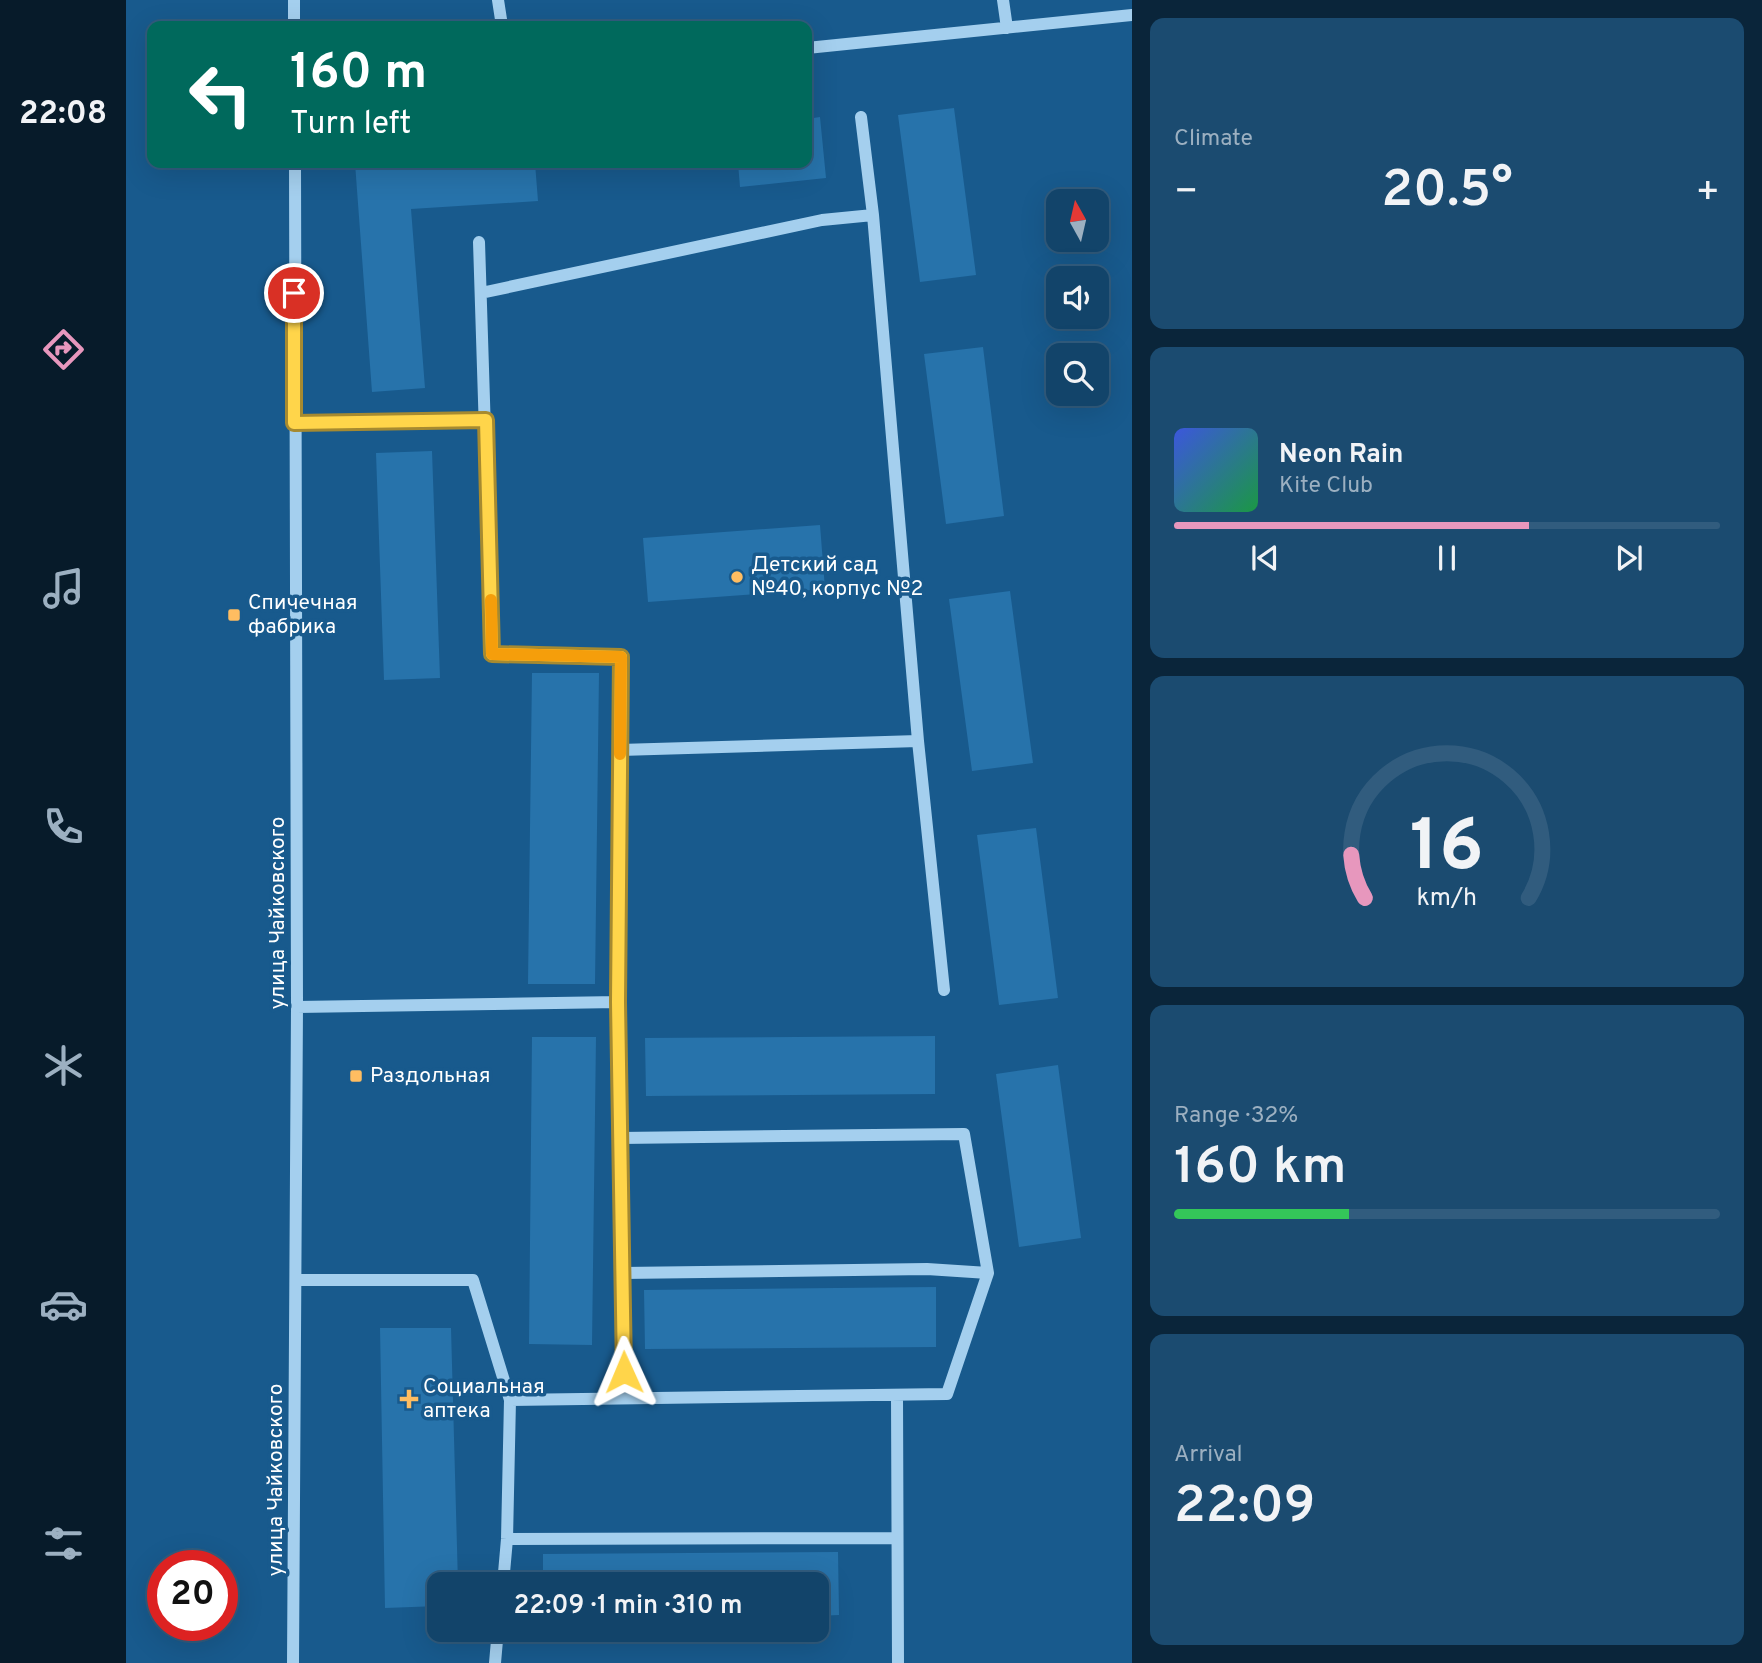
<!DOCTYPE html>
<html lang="en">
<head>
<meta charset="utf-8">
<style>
  :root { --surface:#12446a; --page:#1b4b70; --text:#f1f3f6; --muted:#9cb0c1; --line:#315c7e; --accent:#e797bd }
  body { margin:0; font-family:Overpass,sans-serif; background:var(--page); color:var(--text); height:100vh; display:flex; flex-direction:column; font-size:26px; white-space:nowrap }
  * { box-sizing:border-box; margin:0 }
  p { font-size:23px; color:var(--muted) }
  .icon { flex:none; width:38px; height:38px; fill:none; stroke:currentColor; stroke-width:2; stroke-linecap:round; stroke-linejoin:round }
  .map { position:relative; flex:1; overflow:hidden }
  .details { display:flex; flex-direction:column; gap:18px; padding:18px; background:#0a253a; width:630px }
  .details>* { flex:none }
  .banner { position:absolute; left:21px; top:21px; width:665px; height:147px; border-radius:14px; box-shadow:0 7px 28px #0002,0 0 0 2px var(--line); background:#00695c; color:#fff; overflow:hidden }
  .needle { width:46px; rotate:352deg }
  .fabs { position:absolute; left:920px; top:189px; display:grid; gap:14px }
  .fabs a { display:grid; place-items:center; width:63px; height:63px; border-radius:14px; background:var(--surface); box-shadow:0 7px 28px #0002,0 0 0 2px var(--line); font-size:35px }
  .speed { position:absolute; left:21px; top:1550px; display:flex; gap:14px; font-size:35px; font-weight:700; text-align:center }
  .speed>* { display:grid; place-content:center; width:91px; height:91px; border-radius:50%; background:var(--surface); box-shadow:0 7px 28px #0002,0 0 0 2px var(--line); line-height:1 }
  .speed .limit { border:10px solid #d22; background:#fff; color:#111 }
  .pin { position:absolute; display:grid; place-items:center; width:60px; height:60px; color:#fff; margin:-30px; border:4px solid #fff; border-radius:50%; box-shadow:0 2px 7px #0007 }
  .me { position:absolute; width:77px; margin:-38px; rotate:359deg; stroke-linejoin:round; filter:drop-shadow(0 0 5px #0008) }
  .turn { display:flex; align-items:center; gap:24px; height:147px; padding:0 28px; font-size:32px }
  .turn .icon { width:91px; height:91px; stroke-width:2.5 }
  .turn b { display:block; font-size:49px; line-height:60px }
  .big { font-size:52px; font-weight:600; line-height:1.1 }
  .details .card { flex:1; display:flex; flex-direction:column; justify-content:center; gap:10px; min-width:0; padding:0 24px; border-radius:14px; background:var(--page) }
  .details .dial { align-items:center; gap:0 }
  .dial svg { height:182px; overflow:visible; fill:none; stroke:var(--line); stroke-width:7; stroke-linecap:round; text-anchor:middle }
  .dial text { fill:var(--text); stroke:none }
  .song { display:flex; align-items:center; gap:21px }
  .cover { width:84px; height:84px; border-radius:10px; background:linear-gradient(135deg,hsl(230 70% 55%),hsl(140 70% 35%)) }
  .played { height:7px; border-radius:4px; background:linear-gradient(90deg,var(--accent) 65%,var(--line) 65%) }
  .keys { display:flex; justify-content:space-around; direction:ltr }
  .heat { display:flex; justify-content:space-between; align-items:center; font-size:38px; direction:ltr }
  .charge { height:10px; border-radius:5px; background:linear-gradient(90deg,#34c759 32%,var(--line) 0) }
  .trip { position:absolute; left:301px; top:1572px; width:402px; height:70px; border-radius:14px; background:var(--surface); box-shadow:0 7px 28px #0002,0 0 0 2px var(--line); font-weight:600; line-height:70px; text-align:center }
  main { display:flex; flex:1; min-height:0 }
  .menu { display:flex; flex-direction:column; width:126px; justify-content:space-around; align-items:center; background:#071b2a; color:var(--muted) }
  .menu .icon { width:49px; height:49px }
  .menu .on { color:var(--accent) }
  .menu b { font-size:32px; color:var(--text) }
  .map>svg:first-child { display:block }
  .building { fill:#2773ab }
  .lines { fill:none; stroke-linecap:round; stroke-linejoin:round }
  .minor { stroke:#a4cfee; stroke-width:12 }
  .route-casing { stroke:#a68a30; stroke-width:18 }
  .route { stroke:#ffd54a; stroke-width:12 }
  .slow { stroke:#f59e0b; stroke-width:12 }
  .poi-dot { fill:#ffbd61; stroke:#185a8d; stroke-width:2.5 }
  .labels { text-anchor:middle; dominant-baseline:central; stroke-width:7; stroke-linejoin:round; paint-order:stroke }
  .poi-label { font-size:21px; fill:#fff; stroke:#185a8d; text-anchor:start }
  .street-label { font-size:21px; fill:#fff; stroke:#185a8d }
</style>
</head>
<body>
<main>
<nav class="menu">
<b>22:08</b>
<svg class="icon on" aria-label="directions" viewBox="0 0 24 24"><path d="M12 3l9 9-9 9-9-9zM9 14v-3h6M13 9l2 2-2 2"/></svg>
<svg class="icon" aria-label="music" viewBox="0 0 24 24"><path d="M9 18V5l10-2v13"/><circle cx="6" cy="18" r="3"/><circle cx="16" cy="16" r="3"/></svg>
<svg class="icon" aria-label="phone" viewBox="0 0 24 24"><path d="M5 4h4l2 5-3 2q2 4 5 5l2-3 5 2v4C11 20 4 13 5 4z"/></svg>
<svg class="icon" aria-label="climate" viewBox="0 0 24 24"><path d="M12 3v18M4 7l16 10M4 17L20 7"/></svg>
<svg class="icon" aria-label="car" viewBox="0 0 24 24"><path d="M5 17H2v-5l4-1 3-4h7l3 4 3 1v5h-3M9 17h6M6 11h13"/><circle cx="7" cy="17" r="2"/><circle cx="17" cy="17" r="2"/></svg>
<svg class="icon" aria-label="filters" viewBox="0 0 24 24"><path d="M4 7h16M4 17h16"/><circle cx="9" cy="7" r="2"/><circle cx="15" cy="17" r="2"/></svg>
</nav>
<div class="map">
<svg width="1006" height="1663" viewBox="0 0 1006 1663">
  <rect width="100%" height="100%" fill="#185a8d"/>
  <path class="building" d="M828,108L850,275L794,282L772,115Z
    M694,117L700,178L614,187L612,163H681V119Z
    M229,163H409L412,201L285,209L299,388L246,392Z
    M857,347L878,516L820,524L798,354Z
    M306,451L314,678L258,680L250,453Z
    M694,525L699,589L522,602L517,538Z
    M884,591L907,763L846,771L823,599Z
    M406,673H473L469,984H402Z
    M910,828L932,998L873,1005L851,835Z
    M809,1036V1094L520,1096L519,1038Z
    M406,1037H470L466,1345L403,1344Z
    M932,1065L955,1238L893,1247L870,1074Z
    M810,1287V1347L519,1349L518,1290Z
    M254,1328H325L332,1584H313V1606L259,1608Z
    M712,1552L713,1615L691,1616V1584H417V1554Z"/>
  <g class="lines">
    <path class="minor" d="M168,0V26
      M372,0L376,26
      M877,0L881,28
      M681,48L1006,15
      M735,117L747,215L792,741L818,990
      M353,242L366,654L495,657L494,1138L838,1134L862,1273
      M355,293L696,220L747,215
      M168,423L360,420
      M494,750L792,741
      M171,1007L492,1002
      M494,1138L498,1397
      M170,1280H347L384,1400L381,1539L377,1584
      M771,1396L772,1663
      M384,1400L821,1394L862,1273L801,1269L496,1273
      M381,1539L771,1538
      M167,1663L171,1007L169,163
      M369,1663L372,1629"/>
  </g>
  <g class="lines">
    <defs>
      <path id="route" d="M168,293V423L360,420L366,654L495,657L492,1002L498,1372"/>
    </defs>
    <use href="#route" class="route-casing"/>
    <use href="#route" class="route"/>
    <path class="slow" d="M365,600L366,654L495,657L494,754"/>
  </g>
  <g class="poi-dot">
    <circle cx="611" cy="577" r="7"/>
    <rect x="101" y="608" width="14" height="14" rx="3.5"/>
    <rect x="223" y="1069" width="14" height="14" rx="3.5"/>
    <path d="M279.5 1388.5h7v7h7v7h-7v7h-7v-7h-7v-7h7z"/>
  </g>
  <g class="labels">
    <g class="poi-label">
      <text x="625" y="565">Детский сад<tspan x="625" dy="24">№40, корпус №2</tspan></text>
      <text x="122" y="603">Спичечная<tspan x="122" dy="24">фабрика</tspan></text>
      <text x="244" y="1076">Раздольная</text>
      <text x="297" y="1387">Социальная<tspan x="297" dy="24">аптека</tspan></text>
    </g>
    <g class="street-label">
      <text transform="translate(152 913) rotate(-90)">улица Чайковского</text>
      <text transform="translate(150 1480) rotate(-90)">улица Чайковского</text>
    </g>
  </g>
</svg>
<div class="fabs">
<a><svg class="needle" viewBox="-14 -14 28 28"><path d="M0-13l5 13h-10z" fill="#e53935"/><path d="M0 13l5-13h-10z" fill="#9cb0c1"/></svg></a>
<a><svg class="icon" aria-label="sound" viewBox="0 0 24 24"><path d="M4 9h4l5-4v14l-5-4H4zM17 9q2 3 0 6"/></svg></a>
<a><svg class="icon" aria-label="search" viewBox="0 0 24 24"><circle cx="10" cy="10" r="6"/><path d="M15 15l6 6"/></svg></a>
</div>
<div class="speed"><div class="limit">20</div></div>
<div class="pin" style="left:168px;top:293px;background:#d93025"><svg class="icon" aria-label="arrive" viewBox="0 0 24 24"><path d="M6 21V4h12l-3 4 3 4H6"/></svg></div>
<svg class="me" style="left:498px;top:1372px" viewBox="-20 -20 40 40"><path d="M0-17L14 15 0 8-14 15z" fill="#ffd54a" stroke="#fff" stroke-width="4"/></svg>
<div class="trip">22:09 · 1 min · 310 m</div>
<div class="banner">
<div class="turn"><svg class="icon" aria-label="left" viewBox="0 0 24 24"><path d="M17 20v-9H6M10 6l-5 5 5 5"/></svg><div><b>160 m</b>Turn left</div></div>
</div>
</div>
<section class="details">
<div class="card"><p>Climate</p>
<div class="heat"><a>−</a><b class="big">20.5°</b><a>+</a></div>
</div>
<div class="card">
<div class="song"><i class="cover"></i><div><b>Neon Rain</b><p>Kite Club</p></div></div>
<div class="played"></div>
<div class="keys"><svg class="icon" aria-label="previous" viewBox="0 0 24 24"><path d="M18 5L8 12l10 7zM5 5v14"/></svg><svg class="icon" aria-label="pause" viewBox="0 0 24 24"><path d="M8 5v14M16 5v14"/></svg><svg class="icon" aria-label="next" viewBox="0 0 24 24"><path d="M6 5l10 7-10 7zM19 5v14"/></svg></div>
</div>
<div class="card dial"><svg viewBox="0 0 100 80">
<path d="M14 69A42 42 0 1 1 86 69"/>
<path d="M14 69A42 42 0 0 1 8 50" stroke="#e797bd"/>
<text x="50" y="56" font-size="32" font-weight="700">16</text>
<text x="50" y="72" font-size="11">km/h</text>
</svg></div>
<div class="card"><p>Range · 32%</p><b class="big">160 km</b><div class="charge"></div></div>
<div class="card"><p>Arrival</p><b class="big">22:09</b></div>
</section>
</main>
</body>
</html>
